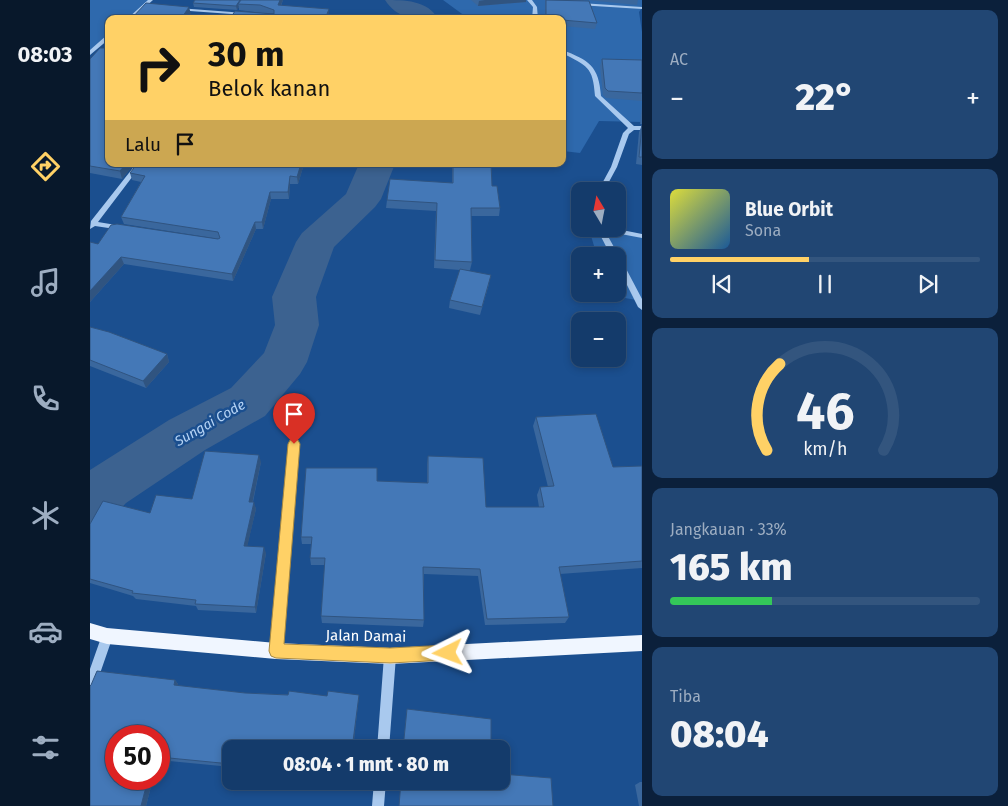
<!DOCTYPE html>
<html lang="id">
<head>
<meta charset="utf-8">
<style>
  :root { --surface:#143b6b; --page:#214673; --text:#f1f3f6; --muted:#9dadc1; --line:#33557e; --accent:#ffd166 }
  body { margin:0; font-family:"Fira Sans",sans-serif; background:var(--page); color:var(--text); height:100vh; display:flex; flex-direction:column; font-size:19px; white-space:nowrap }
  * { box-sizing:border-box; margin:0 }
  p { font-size:16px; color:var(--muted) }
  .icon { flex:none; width:28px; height:28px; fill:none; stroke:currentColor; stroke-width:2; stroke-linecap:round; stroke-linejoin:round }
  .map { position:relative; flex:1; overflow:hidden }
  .sheet { display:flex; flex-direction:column; gap:10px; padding:10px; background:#0b203b; width:366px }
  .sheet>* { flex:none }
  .banner { position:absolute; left:15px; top:15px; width:461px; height:152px; border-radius:10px; box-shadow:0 2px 8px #0003,0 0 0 1px var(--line); background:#ffd166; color:#111; overflow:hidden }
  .needle { width:32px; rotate:350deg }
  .buttons { position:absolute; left:481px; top:182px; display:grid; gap:10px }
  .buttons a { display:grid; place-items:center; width:55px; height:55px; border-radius:10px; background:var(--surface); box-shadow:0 2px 8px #0003,0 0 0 1px var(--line); font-size:25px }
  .speed { position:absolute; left:15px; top:725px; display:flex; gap:10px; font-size:25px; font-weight:700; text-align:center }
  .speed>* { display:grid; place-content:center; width:65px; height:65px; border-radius:50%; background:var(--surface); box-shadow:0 2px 8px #0003,0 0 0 1px var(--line); line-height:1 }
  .speed .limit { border:8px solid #d22; background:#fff; color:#111 }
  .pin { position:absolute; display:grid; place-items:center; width:42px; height:42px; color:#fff; margin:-51px -21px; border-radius:50% 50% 50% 0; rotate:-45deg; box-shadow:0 0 5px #0007 }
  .pin .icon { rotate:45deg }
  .me { position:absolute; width:55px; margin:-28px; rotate:267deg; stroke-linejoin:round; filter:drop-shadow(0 0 4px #0008) }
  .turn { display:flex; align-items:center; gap:18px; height:105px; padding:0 20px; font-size:22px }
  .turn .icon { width:65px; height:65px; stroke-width:2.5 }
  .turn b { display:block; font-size:35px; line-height:42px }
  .then { display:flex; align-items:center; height:48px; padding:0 20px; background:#0003; gap:10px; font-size:19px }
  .big { font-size:38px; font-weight:800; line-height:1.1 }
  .sheet .tile { flex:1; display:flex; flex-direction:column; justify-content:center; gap:8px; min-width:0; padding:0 18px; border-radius:10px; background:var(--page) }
  .sheet .dial { align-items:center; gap:0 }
  .dial svg { height:130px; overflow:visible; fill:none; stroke:var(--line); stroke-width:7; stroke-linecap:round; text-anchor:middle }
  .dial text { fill:var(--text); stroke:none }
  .song { display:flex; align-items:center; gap:15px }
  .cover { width:60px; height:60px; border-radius:8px; background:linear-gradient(135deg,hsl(60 70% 55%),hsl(210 70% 35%)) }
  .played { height:5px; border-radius:2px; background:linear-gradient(90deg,var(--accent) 45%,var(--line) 45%) }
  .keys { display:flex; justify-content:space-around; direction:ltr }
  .heat { display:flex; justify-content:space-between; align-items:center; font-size:28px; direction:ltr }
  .charge { height:8px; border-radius:4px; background:linear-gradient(90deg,#34c759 33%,var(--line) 0) }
  .trip { position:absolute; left:132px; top:740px; width:288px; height:50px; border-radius:10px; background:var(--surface); box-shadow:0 2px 8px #0003,0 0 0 1px var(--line); font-weight:800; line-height:50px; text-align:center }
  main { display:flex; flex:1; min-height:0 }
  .dock { display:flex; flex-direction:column; width:90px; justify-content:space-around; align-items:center; background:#08182b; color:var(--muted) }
  .dock .icon { width:35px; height:35px }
  .dock .selected { color:var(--accent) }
  .dock b { font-size:22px; color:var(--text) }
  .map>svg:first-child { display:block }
  .green { fill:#2e69ad }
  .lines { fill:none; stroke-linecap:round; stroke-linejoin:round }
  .river { fill:#3c6290; fill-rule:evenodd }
  .minor { fill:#a9c9ee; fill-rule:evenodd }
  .major { fill:#f0f6ff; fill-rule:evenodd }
  .wall { fill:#3a679d }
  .shaded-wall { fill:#305480 }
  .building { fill:#4478b7; stroke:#305480 }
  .route { fill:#ffd166; stroke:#a68842 }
  .labels { text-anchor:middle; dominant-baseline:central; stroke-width:5; stroke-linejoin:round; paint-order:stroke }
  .water-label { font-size:14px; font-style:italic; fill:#b5d3f5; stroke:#1b4f8f }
  .near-street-label { font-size:15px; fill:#fff; stroke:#1b4f8f }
</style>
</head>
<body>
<main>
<nav class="dock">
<b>08:03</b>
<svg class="icon selected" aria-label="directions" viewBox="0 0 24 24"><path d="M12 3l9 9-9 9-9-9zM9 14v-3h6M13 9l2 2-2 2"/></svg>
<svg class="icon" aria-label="music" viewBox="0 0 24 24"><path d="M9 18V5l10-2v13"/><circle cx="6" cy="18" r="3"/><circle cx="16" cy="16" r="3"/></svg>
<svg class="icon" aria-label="phone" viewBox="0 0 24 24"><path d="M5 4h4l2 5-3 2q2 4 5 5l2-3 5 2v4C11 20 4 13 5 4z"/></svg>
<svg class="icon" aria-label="climate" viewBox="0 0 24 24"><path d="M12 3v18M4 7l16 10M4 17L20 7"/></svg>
<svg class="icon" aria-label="car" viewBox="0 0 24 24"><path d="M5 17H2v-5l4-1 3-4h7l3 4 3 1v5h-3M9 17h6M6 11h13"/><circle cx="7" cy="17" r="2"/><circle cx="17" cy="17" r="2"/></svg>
<svg class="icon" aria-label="filters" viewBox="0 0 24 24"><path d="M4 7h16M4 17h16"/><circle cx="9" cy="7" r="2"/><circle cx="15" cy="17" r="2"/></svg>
</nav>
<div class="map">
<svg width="552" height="806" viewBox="0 0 552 806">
  <rect width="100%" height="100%" fill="#1b4f8f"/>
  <path class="green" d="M0,0H61L39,19H19V36L0,52Z
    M353,0H552V8L549,12L552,32V122L509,121L490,153L473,151L472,19H379Z
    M499,229H523L552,238V301L535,298L528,290V256H507Z"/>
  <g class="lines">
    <path class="river" d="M295,0C314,0 338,0 348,19C326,19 308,20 295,0Z
      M269,164H305L291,199L285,207L244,247L226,297L229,325L217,362L210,374L175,416L115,450L36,503L19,521L0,528V470L79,420L141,388L174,353L185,325L182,297L206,242L212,233L256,194Z"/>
    <path class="minor" d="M58,0H63L42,19H37Z
      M437,0H442L447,7L448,19H442L443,7Z
      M490,3L552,7V9L488,5V4Z
      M88,8L155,13L157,14L155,15L86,10V9Z
      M17,35H19V39L0,55V50Z
      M472,50C499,60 509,66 511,96L544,126H552V130H544L539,134L527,167L514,191H508L521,167L533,133L538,128L505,96C503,66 497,66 472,53Z
      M46,164H52L8,222L32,226V230L5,226L0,229L1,221Z
      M507,229H527L552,234V238L515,231L529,256L528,258V256H521Z
      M528,259L532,261L552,299V310L548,307L528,267Z
      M204,440L207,441L209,444L192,651L190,655L186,657L182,655L180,651L199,444L201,441Z
      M17,631L21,632L23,636L6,685L4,689L0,691V669L13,632Z
      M300,650L304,652L306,656L299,749H287L294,656L296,652Z
      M284,781H296L294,806H282Z"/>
    <path class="major" d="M0,623L17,628L186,643L300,648L552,635V651L300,664L186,659L17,644L0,639Z"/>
  </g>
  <path class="wall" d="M105,0H193L191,6L239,9V16L172,13L149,10V7L147,10L104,7L103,3Z
    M381,0H436V2L388,6Z
    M455,0H493L507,23L505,29L472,26V19H455Z
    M497,0H548L547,5Z
    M14,48L19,164H44L32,179L0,173V59Z
    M512,59L552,60V101L516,98L513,95L510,66Z
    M552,103V124H550Z
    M552,125V165L546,164L549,132Z
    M214,164L208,184H200L199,199H181L173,229H166L143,281L34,264L0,302V242L8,244L129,239L34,224L31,217L51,182L42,180L40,173Z
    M362,164H401L402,186L410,208L409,216H381L382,262L380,270H373L399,284L390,315L359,308L360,300L370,270L344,268L346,211L296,208L297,200L362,183Z
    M0,327L77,354L79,362L56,388L0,366Z
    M446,417L523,467L552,466V568L470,574L479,617L475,623L395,625L388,576L334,574V620L333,627L232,623L231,616L235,565H221L220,558L221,544H212L211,537L287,481L337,483V464L338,456L396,507H449L447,495L450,487H458L443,426Z
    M171,462L163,502L166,509L157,546L176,553L166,613L108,610L106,606L46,599L43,596L0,583V524L60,513L102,499Z
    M85,680L88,684V686L155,693L237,696L269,695L263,749H141V767L69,760V736L26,779H63L56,806H0Z
    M317,709L401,749H313Z
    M550,782H552V806H549L545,785Z"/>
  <path class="shaded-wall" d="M150,0L148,4L149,7L147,10L146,6Z
    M190,0H193L188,12V5Z
    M395,0H436V2L388,6L389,1Z
    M99,7L101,14L97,19H91Z
    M239,9V16L238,19H235Z
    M19,96V106L14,102Z
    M36,164H44L32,179L30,171Z
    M211,164H214L208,184L207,177Z
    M200,176V184L199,199L198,192Z
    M180,192L181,199L173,229L172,222Z
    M165,222L166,229L143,281L142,274Z
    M31,257L34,264L0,302V291Z
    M77,354L79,362L56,388L53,381Z
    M169,455L171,462L161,509L159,502Z
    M164,502L166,509L156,552L154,546Z
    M174,547L176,553L166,613L165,607Z
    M85,680L88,684L87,690L84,685Z
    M269,695L263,749H262Z
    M58,779H63L56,806H51Z"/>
  <path class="building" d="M105,0H150L146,6L103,3Z
    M151,0H190L188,5L239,9L235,19H140L145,11L184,14V10L170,5L148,4Z
    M456,0L499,1L507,23L472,20V19H456Z
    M56,3L99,7L91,19H41Z
    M19,43V96L14,102L19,103V164H36L30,171L0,166V59L10,48H14Z
    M512,59L552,60V93L518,91L515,88Z
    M552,125V157H549Z
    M47,164H211L207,177L200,176L198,192H180L172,222H165L142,274L31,257L0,291V242L8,244L21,225L27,224L128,239L130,238L128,232L31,217L55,176L40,173Z
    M363,164H401L402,186H407L410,208H381L382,262L345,260L347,203L297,200L300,179L363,183Z
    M370,269L401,275L392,307L360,300Z
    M0,327L19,332L77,354L53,381L0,360Z
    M506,414L523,467L552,466V561L469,567L479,617L397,619L390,569L333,567L334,620L231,616L235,558H220L222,537H211L216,468H287V481L338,483V456L393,458L396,507H454L450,487L464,486L446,417Z
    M115,451L169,455L159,502H164L154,546L174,547L165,607L105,604L106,600L42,593L43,591L0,579V524L13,501L60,513L66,495L102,499Z
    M7,671L85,680L84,685L155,693L198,695L199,691L237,696L238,691L269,695L262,749H141V764L69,757V736H26V779H58L51,806H0V686L1,685Z
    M317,709L401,719V749H313Z
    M411,774L461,778L463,806H309L311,781H411Z"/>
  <path class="route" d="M204,439L208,440L210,444L194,644L300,648L358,645L364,647L366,653L364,658L358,660L300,663L186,658L181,656L179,651L198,444L200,440Z"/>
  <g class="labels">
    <g class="water-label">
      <text transform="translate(120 423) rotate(-30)">Sungai Code</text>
    </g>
    <g class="near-street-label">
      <text transform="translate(276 636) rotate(1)">Jalan Damai</text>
    </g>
  </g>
</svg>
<div class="buttons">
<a><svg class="needle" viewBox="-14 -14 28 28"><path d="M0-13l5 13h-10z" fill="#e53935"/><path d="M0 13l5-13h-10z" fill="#9dadc1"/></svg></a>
<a>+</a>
<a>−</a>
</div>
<div class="speed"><div class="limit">50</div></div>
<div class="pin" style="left:204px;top:444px;background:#d93025"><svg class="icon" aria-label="arrive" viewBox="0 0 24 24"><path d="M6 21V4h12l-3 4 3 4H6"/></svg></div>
<svg class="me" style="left:358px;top:653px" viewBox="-20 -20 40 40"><path d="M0-17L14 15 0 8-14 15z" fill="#ffd166" stroke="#fff" stroke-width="4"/></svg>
<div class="trip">08:04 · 1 mnt · 80 m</div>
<div class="banner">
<div class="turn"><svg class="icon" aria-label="right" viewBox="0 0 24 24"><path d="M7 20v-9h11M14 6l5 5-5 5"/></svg><div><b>30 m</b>Belok kanan</div></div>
<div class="then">Lalu<svg class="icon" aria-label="arrive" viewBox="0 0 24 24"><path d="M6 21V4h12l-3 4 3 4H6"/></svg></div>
</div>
</div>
<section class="sheet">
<div class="tile"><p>AC</p>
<div class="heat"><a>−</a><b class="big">22°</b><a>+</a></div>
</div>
<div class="tile">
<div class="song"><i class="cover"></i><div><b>Blue Orbit</b><p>Sona</p></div></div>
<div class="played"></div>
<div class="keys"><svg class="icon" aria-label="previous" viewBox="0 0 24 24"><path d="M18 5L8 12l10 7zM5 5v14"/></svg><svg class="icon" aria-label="pause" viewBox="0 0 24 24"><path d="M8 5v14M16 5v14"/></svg><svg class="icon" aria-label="next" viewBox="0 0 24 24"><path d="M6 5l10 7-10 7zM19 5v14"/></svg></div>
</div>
<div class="tile dial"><svg viewBox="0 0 100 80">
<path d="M14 69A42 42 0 1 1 86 69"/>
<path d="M14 69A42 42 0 0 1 22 16" stroke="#ffd166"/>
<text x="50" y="56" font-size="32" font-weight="700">46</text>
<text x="50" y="72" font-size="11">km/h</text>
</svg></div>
<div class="tile"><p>Jangkauan · 33%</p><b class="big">165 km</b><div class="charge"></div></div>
<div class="tile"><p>Tiba</p><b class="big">08:04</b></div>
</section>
</main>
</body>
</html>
